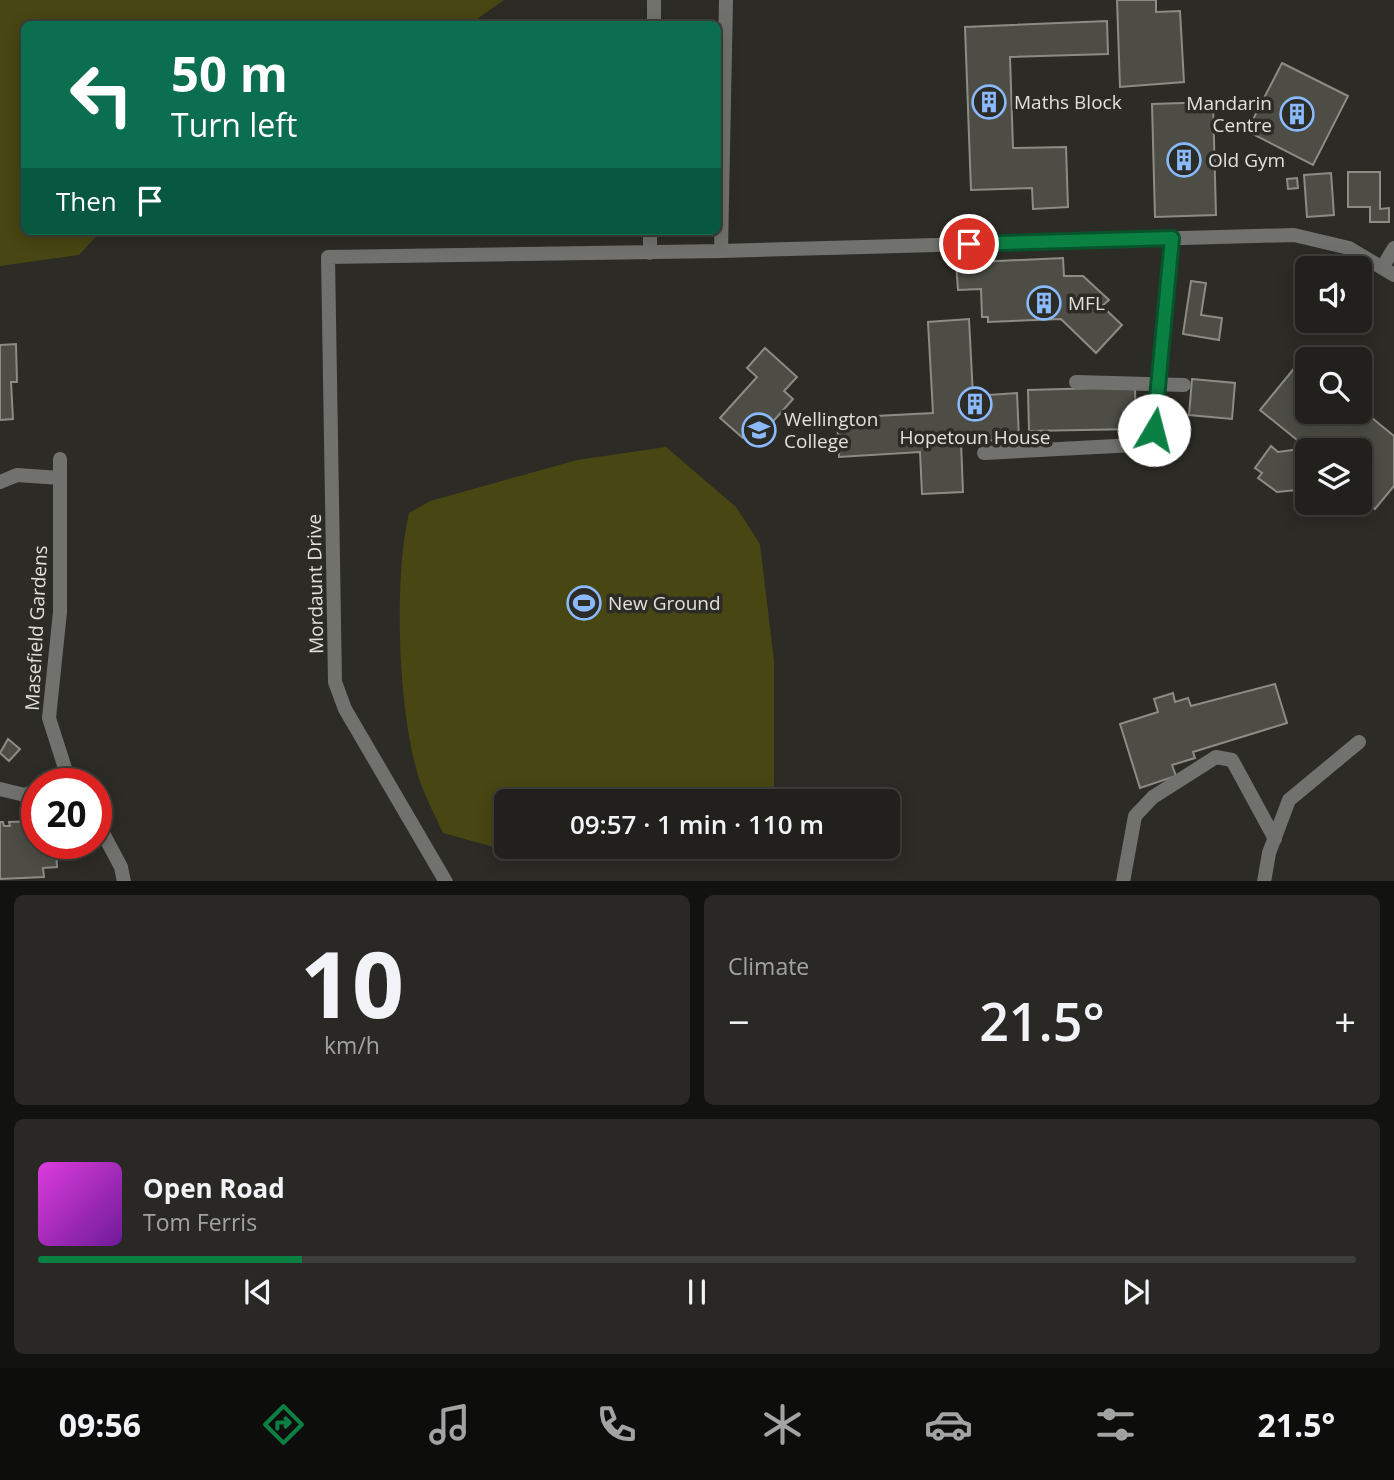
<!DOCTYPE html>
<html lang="en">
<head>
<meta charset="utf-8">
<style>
  :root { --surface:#21201c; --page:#292825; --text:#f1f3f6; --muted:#a2a3a3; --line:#3e3e3b; --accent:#0b8043 }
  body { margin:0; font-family:"Open Sans",sans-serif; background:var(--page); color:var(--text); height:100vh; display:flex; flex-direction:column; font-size:26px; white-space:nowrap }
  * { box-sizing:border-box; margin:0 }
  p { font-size:23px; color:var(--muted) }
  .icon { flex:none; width:38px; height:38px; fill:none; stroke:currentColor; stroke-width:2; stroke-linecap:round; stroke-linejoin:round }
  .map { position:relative; height:881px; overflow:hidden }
  .sheet { display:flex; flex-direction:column; gap:14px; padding:14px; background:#12120f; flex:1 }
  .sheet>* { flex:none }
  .guide { position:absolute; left:21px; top:21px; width:700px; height:214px; border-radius:10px; box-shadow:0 4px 18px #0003,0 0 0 2px var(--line); background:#0b6e4f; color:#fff; overflow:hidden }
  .tools { position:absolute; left:1295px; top:256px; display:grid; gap:14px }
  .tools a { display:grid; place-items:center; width:77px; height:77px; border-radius:10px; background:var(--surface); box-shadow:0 4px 18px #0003,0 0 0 2px var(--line); font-size:35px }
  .speed { position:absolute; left:21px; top:768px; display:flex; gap:14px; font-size:35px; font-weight:700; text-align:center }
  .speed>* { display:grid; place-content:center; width:91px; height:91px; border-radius:50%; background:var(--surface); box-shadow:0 4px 18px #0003,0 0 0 2px var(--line); line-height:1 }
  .speed .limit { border:10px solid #d22; background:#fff; color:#111 }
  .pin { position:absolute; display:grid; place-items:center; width:60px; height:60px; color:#fff; margin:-30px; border:4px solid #fff; border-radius:50%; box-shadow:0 2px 7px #0007 }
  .me { position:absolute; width:77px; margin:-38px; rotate:8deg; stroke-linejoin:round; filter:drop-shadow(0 0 5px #0008) }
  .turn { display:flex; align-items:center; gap:24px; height:147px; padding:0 35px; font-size:32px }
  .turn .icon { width:91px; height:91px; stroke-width:2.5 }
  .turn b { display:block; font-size:49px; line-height:60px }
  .then { display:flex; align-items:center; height:66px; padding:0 35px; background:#0003; gap:14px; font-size:26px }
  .big { font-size:52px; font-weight:600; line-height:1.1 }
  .sheet .tile { flex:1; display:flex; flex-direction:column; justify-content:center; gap:10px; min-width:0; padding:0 24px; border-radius:10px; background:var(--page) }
  .sheet .dial { align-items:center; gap:0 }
  .dial b { font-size:91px; line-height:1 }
  .song { display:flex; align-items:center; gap:21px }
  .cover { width:84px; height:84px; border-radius:10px; background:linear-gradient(135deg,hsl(300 70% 55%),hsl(280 70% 35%)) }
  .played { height:7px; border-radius:4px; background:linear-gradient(90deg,var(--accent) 20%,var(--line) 20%) }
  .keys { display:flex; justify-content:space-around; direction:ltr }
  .heat { display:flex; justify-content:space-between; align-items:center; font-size:38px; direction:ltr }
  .sheet .tiles { flex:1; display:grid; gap:14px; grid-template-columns:1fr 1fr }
  .tile:last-child { grid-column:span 2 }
  .trip { position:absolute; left:494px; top:789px; width:406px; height:70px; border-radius:10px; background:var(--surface); box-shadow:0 4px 18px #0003,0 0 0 2px var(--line); font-weight:600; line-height:70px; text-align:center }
  .tab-bar { display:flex; height:112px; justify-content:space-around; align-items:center; background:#0d0d0b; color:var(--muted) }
  .tab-bar .icon { width:49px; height:49px }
  .tab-bar .on { color:var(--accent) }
  .tab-bar b { font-size:32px; color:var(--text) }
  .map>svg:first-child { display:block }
  .green { fill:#484612 }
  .building { fill:#4d4d46; stroke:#8c8c84; stroke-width:2 }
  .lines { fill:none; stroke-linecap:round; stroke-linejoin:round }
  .lane { stroke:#71716d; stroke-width:14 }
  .street { stroke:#71716d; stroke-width:14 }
  .route-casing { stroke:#07532c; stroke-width:18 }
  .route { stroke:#0b8043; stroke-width:12 }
  .labels { text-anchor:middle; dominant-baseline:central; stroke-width:7; stroke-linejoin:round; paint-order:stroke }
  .poi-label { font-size:19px; fill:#e0e0dc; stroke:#2c2b25; text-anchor:start }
  .street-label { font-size:19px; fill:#e0e0dc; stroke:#2c2b25 }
</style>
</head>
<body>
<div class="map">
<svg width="1394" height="882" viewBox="0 0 1394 882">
  <rect width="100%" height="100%" fill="#2c2b25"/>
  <path class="green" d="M0,0H504L470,24H24V231H101L79,255L0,266Z
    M666,447L736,507L760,544L774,661V801L506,802V846L494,847L443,833C436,817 427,801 421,784C398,719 393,580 409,513L430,501L577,460Z"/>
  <path class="building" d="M1117,0H1156V12L1180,11L1184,82L1120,87Z
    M1107,21L1108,54L1010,57L1013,148L1066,147L1068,207L1033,209L1032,188L971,190L965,27Z
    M1282,63L1348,96L1313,165L1247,131Z
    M1213,102L1216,215L1155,217L1152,104Z
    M1348,172H1380V209L1389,208V222H1370V207H1348Z
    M1331,173L1334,215L1307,217L1304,175Z
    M1297,178L1298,188L1288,189L1287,179Z
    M1063,258L1064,276H1083L1109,300L1102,306L1122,325L1096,353L1061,319L988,322V317H982L981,289L958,290L956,263Z
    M1191,281L1206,283L1201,315L1222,318L1219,340L1183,334Z
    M969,319L973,396L1017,393L1019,439L961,442L963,492L922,494L920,452L839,457L837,418L933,413L928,322Z
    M16,344L17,382H11L13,419L0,420V345Z
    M765,348L797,377L784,391L793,399L769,426L760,419L743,438L720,418L757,377L747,368Z
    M1301,360L1307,365V411H1360V408L1394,436V486L1375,509L1360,497V450H1307V489L1277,492L1258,478L1262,473L1255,468L1271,446L1278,452L1307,448L1260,410Z
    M1192,379L1235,383L1232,419L1189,415Z
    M1135,387L1136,429L1029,431L1028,390Z
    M1275,684L1287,723L1193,752L1195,758L1172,765L1176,776L1140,788L1120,724L1158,712L1154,699L1173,693L1175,702L1188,698L1191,706Z
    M8,739L20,749L9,761L0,753Z
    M37,821V844H56L57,867L43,868L44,877L0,879V822H3L4,826H10L9,822Z"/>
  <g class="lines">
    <path class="lane" d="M726,0L721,251L1294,235L1349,248L1394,275
      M654,24V0
      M650,253V231
      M1382,268L1394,248
      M1076,382L1184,385
      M984,453L1135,445L1154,430L1172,238
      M446,882L345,709L335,682L328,257L721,251
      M1123,882L1135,816L1153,797L1216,757L1232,760L1275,839
      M1264,882L1269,853L1289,800L1359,742"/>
    <path class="street" d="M60,459V612L49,718L70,784
      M0,482L17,475L60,478
      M52,784L66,778
      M0,789L25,795L37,790
      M96,820L121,867L124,882"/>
  </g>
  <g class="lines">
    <defs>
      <path id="route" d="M969,244L1172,238L1154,430"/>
    </defs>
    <use href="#route" class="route-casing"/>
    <use href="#route" class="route"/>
  </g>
  <defs>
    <symbol id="building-ring" viewBox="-11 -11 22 22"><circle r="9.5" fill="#2c2b25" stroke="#8abafc" stroke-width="1.5"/><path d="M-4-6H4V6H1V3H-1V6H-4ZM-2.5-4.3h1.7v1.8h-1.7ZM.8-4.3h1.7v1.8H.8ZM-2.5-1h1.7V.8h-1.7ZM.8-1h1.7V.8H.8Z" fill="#8abafc"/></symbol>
    <symbol id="school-ring" viewBox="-11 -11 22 22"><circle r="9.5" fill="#2c2b25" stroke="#8abafc" stroke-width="1.5"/><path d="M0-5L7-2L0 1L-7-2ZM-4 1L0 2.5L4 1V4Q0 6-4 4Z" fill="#8abafc"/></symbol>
    <symbol id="stadium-ring" viewBox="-11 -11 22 22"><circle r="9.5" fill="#2c2b25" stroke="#8abafc" stroke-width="1.5"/><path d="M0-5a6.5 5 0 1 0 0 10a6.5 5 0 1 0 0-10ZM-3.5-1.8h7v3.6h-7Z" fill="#8abafc"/></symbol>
  </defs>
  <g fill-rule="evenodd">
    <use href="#building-ring" x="970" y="83" width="38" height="38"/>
    <use href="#building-ring" x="1278" y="95" width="38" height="38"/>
    <use href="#building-ring" x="1165" y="141" width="38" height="38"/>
    <use href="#building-ring" x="1025" y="284" width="38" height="38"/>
    <use href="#building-ring" x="956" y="385" width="38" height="38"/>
    <use href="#school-ring" x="740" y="411" width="38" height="38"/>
    <use href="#stadium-ring" x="565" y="584" width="38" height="38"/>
  </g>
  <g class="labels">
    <g class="poi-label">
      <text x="1014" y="102">Maths Block</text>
      <text x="1272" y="103" text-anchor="end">Mandarin<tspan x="1272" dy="22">Centre</tspan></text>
      <text x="1208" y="160">Old Gym</text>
      <text x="1068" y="303">MFL</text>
      <text x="784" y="419">Wellington<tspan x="784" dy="22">College</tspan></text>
      <text x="975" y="437" text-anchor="middle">Hopetoun House</text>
      <text x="608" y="603">New Ground</text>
    </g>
    <g class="street-label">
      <text transform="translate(315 584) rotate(-91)">Mordaunt Drive</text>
      <text transform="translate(36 628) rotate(-87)">Masefield Gardens</text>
    </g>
  </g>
</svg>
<div class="tools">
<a><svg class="icon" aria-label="sound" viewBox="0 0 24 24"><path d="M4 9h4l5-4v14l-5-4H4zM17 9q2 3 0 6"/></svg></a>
<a><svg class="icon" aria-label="search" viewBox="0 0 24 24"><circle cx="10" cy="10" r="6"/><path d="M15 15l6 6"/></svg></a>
<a><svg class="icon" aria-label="layers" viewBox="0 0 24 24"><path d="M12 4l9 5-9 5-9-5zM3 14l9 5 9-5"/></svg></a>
</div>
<div class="speed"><div class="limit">20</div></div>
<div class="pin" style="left:969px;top:244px;background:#d93025"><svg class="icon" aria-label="arrive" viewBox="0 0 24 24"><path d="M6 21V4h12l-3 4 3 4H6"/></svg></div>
<svg class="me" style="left:1154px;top:430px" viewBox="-20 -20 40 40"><circle r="19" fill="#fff"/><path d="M0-13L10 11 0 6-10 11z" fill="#0b8043"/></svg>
<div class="trip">09:57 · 1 min · 110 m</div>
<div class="guide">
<div class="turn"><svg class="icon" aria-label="left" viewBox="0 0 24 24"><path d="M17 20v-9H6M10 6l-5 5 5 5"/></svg><div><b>50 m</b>Turn left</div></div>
<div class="then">Then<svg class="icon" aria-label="arrive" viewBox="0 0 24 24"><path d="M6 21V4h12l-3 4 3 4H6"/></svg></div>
</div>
</div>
<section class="sheet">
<div class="tiles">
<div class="tile dial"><b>10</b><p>km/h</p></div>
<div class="tile"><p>Climate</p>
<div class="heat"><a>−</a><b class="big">21.5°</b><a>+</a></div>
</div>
<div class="tile">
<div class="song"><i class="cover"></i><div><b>Open Road</b><p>Tom Ferris</p></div></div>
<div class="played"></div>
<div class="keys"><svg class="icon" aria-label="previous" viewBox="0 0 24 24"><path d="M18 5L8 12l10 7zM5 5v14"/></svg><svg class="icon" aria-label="pause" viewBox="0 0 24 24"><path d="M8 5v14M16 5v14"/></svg><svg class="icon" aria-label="next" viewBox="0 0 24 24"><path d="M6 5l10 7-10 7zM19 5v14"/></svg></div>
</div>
</div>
</section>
<nav class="tab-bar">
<b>09:56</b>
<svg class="icon on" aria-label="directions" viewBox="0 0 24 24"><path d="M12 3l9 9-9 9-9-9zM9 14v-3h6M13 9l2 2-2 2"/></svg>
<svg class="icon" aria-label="music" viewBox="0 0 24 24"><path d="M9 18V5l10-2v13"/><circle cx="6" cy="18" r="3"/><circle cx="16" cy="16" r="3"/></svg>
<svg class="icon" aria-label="phone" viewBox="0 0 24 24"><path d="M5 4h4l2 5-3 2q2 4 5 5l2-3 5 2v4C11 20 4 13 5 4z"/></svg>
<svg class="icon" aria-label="climate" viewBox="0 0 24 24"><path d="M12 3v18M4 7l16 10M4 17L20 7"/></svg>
<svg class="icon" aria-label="car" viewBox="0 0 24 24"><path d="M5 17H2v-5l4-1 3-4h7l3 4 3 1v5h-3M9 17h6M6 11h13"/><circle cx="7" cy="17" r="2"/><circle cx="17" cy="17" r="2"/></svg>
<svg class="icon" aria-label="filters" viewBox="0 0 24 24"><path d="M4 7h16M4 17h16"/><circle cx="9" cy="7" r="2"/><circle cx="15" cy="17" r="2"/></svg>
<b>21.5°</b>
</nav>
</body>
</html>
